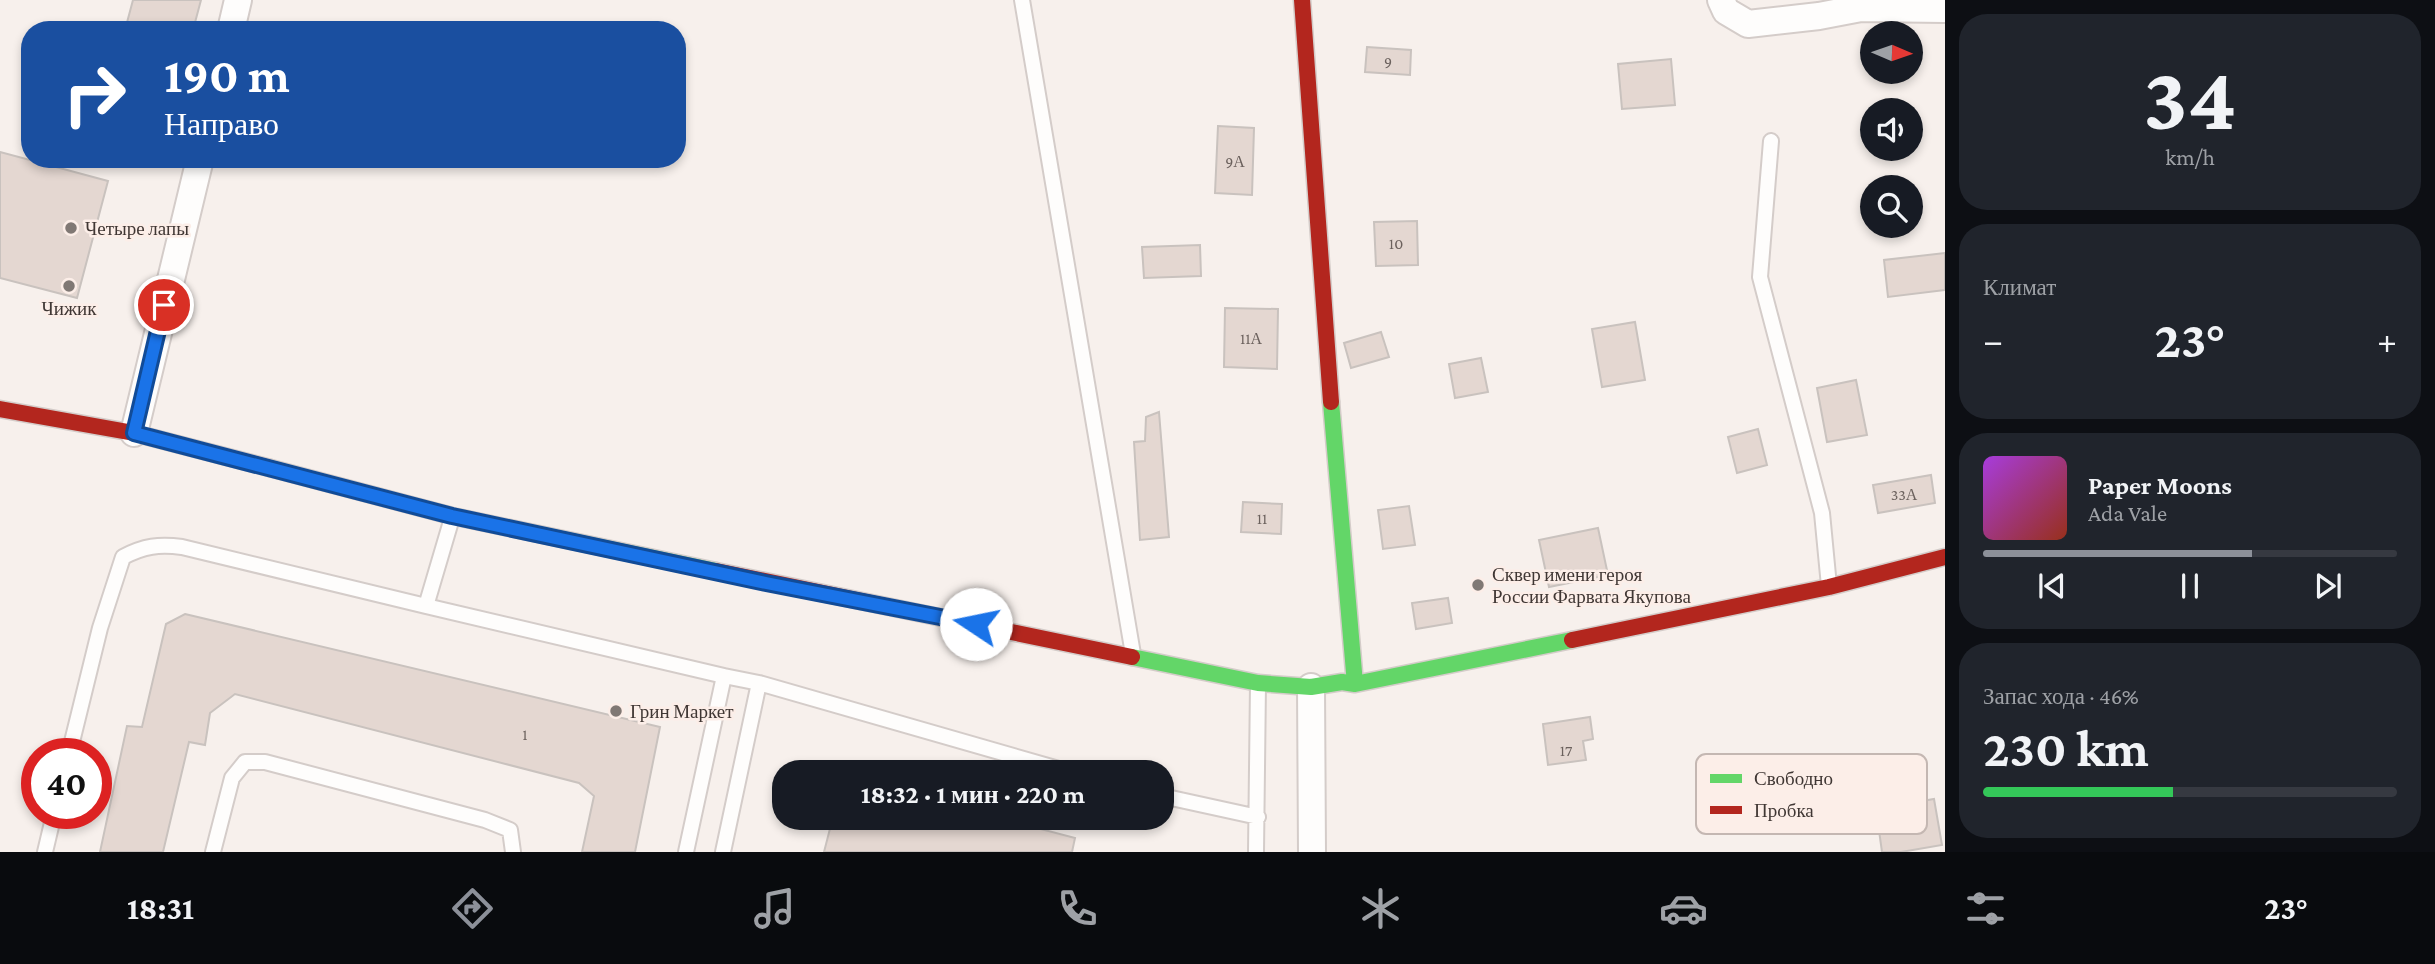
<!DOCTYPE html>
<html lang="ru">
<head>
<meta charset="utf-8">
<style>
  :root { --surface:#171b24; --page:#20242c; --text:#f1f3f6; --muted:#9ea1a6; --line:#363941; --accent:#8c9099 }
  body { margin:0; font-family:"Crimson Pro",serif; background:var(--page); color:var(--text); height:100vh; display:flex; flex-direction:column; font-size:26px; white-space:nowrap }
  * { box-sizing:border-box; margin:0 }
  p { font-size:23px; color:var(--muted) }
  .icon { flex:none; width:38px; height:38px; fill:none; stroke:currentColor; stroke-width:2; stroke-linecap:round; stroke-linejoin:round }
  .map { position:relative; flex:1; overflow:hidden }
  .drawer { display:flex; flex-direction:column; gap:14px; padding:14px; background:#0d0f14; width:490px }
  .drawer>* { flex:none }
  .top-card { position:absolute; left:21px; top:21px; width:665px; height:147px; border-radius:28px; box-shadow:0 4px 10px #0003; background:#1a4fa0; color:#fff; overflow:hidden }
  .needle { width:46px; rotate:92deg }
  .tools { position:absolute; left:1860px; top:21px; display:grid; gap:14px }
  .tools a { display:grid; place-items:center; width:63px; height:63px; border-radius:50%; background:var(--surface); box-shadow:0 4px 10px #0003; font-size:35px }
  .speed { position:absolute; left:21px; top:738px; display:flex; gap:14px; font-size:35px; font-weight:700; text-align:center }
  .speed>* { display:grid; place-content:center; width:91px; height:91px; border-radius:50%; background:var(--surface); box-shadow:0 4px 10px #0003; line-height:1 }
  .speed .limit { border:10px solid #d22; background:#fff; color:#111 }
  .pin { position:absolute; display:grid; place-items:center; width:60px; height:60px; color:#fff; margin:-30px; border:4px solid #fff; border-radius:50%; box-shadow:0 2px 7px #0007 }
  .me { position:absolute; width:77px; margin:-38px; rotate:281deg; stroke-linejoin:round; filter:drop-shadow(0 0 5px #0008) }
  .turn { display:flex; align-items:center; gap:24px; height:147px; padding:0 28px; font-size:32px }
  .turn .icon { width:91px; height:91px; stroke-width:2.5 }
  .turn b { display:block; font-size:49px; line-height:60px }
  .big { font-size:52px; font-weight:700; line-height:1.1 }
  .drawer .card { flex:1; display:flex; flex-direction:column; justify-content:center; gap:10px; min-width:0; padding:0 24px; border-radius:28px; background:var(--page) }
  .drawer .dial { align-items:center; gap:0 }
  .dial b { font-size:91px; line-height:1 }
  .song { display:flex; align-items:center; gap:21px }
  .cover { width:84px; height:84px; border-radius:10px; background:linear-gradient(135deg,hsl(280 70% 55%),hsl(10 70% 35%)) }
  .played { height:7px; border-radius:4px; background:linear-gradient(90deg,var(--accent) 65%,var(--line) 65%) }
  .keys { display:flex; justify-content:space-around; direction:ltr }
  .heat { display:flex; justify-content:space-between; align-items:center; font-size:38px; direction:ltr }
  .charge { height:10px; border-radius:5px; background:linear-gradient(90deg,#34c759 46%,var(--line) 0) }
  .trip { position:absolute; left:772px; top:760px; width:402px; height:70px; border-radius:28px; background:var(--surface); box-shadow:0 4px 10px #0003; font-weight:700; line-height:70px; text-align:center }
  .dock { display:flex; height:112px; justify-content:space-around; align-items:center; background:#090b0e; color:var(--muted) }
  .dock .icon { width:49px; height:49px }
  .dock .on { color:var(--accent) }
  .dock b { font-size:32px; color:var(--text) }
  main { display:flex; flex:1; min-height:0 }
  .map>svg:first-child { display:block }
  .building { fill:#e4d7d1; stroke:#c9c2be; stroke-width:2 }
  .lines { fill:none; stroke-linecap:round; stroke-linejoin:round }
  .lane-casing { stroke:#d4ccc9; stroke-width:18 }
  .street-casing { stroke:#d4ccc9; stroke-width:30 }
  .fast-casing { stroke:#d4ccc9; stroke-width:19 }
  .jam-casing { stroke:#d4ccc9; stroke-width:19 }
  .lane { stroke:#fefdfc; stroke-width:14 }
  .street { stroke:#fefdfc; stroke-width:26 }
  .fast { stroke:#63d668; stroke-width:16 }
  .jam { stroke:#b3261e; stroke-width:16 }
  .route-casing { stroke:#114b97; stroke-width:18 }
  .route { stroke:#1a73e8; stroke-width:12 }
  .poi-dot { fill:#807874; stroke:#fceee8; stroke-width:2.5 }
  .labels { text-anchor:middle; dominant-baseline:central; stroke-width:5; stroke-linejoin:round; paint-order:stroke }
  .number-label { font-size:16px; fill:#6b615d }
  .poi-label { font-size:19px; fill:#403734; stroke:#fceee8; text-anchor:start }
  .key { fill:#fceee8; stroke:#c4b7b2; stroke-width:2 }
  .key-label { font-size:19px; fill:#403734 }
</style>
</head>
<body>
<main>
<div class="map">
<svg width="1945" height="852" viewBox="0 0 1945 852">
  <rect width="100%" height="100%" fill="#f7f0ec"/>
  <path class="building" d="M133,0H201L193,30H125Z
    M1367,47L1411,50L1410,75L1365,72Z
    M1671,59L1675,105L1622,109L1618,64Z
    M1218,126L1254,128L1252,195L1215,193Z
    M0,152L108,181L77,298L0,278Z
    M1417,221L1418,265L1376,266L1374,222Z
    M1200,245L1201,276L1144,278L1142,247Z
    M1945,253V290L1888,297L1884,260Z
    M1225,308L1278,309L1277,369L1224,367Z
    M1635,322L1645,380L1602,387L1592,329Z
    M1381,332L1389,357L1351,368L1344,343Z
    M1481,358L1488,392L1455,398L1449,364Z
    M1856,380L1867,435L1827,442L1817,388Z
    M1159,412L1169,537L1140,540L1134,442L1145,441L1146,417Z
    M1758,429L1767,465L1737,473L1728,437Z
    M1931,475L1935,503L1878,513L1873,485Z
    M1243,502L1282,504L1281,534L1241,532Z
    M1409,506L1415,545L1383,549L1378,510Z
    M1598,528L1608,575L1549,587L1539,540Z
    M1448,598L1452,623L1416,629L1412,603Z
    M185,614L660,727L635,852H582L594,796L579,783L235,694L210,713L205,745L189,742L163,852H100L127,726L142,727L166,624Z
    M1590,717L1593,739L1583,741L1586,760L1548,765L1543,724Z
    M1934,799L1942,845L1901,852H1882L1876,809Z
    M833,817H928L956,824L957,817H995L1075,838L1072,852H824Z"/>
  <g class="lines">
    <defs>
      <path id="lane" d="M1022,0L1133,654
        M1771,141L1760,277L1822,513L1829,586
        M426,606L724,676L686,852
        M759,683L1069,772
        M69,754L100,628L123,557C144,546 159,544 182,547L426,606L452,518
        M1162,796L1258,817
        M45,852L54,814
        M213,852L232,778L245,762H265L485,820L510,830L513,852
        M723,852L759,683L724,676
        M1256,852L1258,684"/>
      <path id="street" d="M1721,0L1726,11L1748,24L1819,16L1861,8L1945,9
        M231,30L238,0
        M134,433L200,159
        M1311,687L1312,852"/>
      <path id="fast" d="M1331,402L1355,684
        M270,468L452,516L716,571
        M1132,657L1258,683L1311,687L1342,682L1355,684L1572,640"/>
      <path id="jam" d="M1302,0L1331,402
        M0,409L134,433L270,468
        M716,571L1132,657
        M1572,640L1829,587L1945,557"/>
    </defs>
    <use href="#lane" class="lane-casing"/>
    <use href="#street" class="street-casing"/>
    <use href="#fast" class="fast-casing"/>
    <use href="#jam" class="jam-casing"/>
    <use href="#lane" class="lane"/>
    <use href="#street" class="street"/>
    <use href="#fast" class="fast"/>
    <use href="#jam" class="jam"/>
  </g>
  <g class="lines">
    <defs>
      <path id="route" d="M164,305L134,433L452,516L766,583L976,624"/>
    </defs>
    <use href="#route" class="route-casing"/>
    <use href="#route" class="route"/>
  </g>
  <g class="poi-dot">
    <circle cx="71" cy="228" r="7"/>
    <circle cx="69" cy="286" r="7"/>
    <circle cx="1478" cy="585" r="7"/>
    <circle cx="616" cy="711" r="7"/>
  </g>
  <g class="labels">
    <g class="number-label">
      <text x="1388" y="61">9</text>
      <text x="1235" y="161">9А</text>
      <text x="1396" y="243">10</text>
      <text x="1251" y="338">11А</text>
      <text x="1904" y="494">33А</text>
      <text x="1262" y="518">11</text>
      <text x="525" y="734">1</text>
      <text x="1566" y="750">17</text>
    </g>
    <g class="poi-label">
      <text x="85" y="228">Четыре лапы</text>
      <text x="69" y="308" text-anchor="middle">Чижик</text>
      <text x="1492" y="574">Сквер имени героя<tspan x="1492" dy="22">России Фарвата Якупова</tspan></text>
      <text x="630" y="711">Грин Маркет</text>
    </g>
  </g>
  <rect x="1696" y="754" width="231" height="80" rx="10" class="key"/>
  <rect x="1710" y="774" width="32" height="9" fill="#63d668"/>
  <rect x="1710" y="806" width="32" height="8" fill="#b3261e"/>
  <g class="key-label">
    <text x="1754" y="785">Свободно</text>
    <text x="1754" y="817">Пробка</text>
  </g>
</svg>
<div class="tools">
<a><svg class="needle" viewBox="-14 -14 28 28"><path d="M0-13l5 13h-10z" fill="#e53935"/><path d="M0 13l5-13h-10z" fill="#9ea1a6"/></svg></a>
<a><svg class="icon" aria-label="sound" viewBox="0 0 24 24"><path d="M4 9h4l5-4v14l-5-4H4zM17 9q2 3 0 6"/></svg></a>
<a><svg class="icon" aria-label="search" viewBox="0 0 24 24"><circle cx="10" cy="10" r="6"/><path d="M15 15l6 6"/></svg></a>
</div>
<div class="speed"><div class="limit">40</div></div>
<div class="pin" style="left:164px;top:305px;background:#d93025"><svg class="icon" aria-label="arrive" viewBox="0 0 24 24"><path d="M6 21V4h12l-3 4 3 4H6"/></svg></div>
<svg class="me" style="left:976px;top:624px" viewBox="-20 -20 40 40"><circle r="19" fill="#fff"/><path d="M0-13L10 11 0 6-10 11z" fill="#1a73e8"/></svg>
<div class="trip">18:32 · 1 мин · 220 m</div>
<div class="top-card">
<div class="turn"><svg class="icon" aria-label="right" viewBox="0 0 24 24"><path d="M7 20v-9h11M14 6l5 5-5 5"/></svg><div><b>190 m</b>Направо</div></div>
</div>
</div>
<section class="drawer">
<div class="card dial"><b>34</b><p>km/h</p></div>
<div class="card"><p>Климат</p>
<div class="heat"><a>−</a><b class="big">23°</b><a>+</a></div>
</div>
<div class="card">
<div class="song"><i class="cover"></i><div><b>Paper Moons</b><p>Ada Vale</p></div></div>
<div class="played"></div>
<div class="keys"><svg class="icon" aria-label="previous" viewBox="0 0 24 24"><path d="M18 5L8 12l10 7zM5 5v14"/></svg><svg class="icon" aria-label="pause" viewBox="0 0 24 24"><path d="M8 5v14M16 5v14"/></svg><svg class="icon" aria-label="next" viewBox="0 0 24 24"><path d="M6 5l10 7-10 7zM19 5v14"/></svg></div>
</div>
<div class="card"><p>Запас хода · 46%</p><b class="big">230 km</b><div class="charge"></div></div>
</section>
</main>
<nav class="dock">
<b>18:31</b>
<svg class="icon on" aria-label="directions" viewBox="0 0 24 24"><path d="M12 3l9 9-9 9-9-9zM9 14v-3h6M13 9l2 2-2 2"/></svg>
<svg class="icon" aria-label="music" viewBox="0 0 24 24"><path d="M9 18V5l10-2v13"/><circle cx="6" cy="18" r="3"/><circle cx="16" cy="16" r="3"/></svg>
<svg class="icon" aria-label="phone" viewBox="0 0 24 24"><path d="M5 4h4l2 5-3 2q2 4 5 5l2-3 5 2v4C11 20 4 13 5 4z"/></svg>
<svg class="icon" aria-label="climate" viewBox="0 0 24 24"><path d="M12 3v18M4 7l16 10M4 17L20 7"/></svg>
<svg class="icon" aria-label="car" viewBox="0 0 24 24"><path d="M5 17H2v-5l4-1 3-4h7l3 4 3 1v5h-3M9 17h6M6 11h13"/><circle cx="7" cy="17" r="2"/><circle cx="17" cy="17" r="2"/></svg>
<svg class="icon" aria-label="filters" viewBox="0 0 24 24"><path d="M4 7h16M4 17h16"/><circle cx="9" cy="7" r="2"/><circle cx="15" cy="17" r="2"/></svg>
<b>23°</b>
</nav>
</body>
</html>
